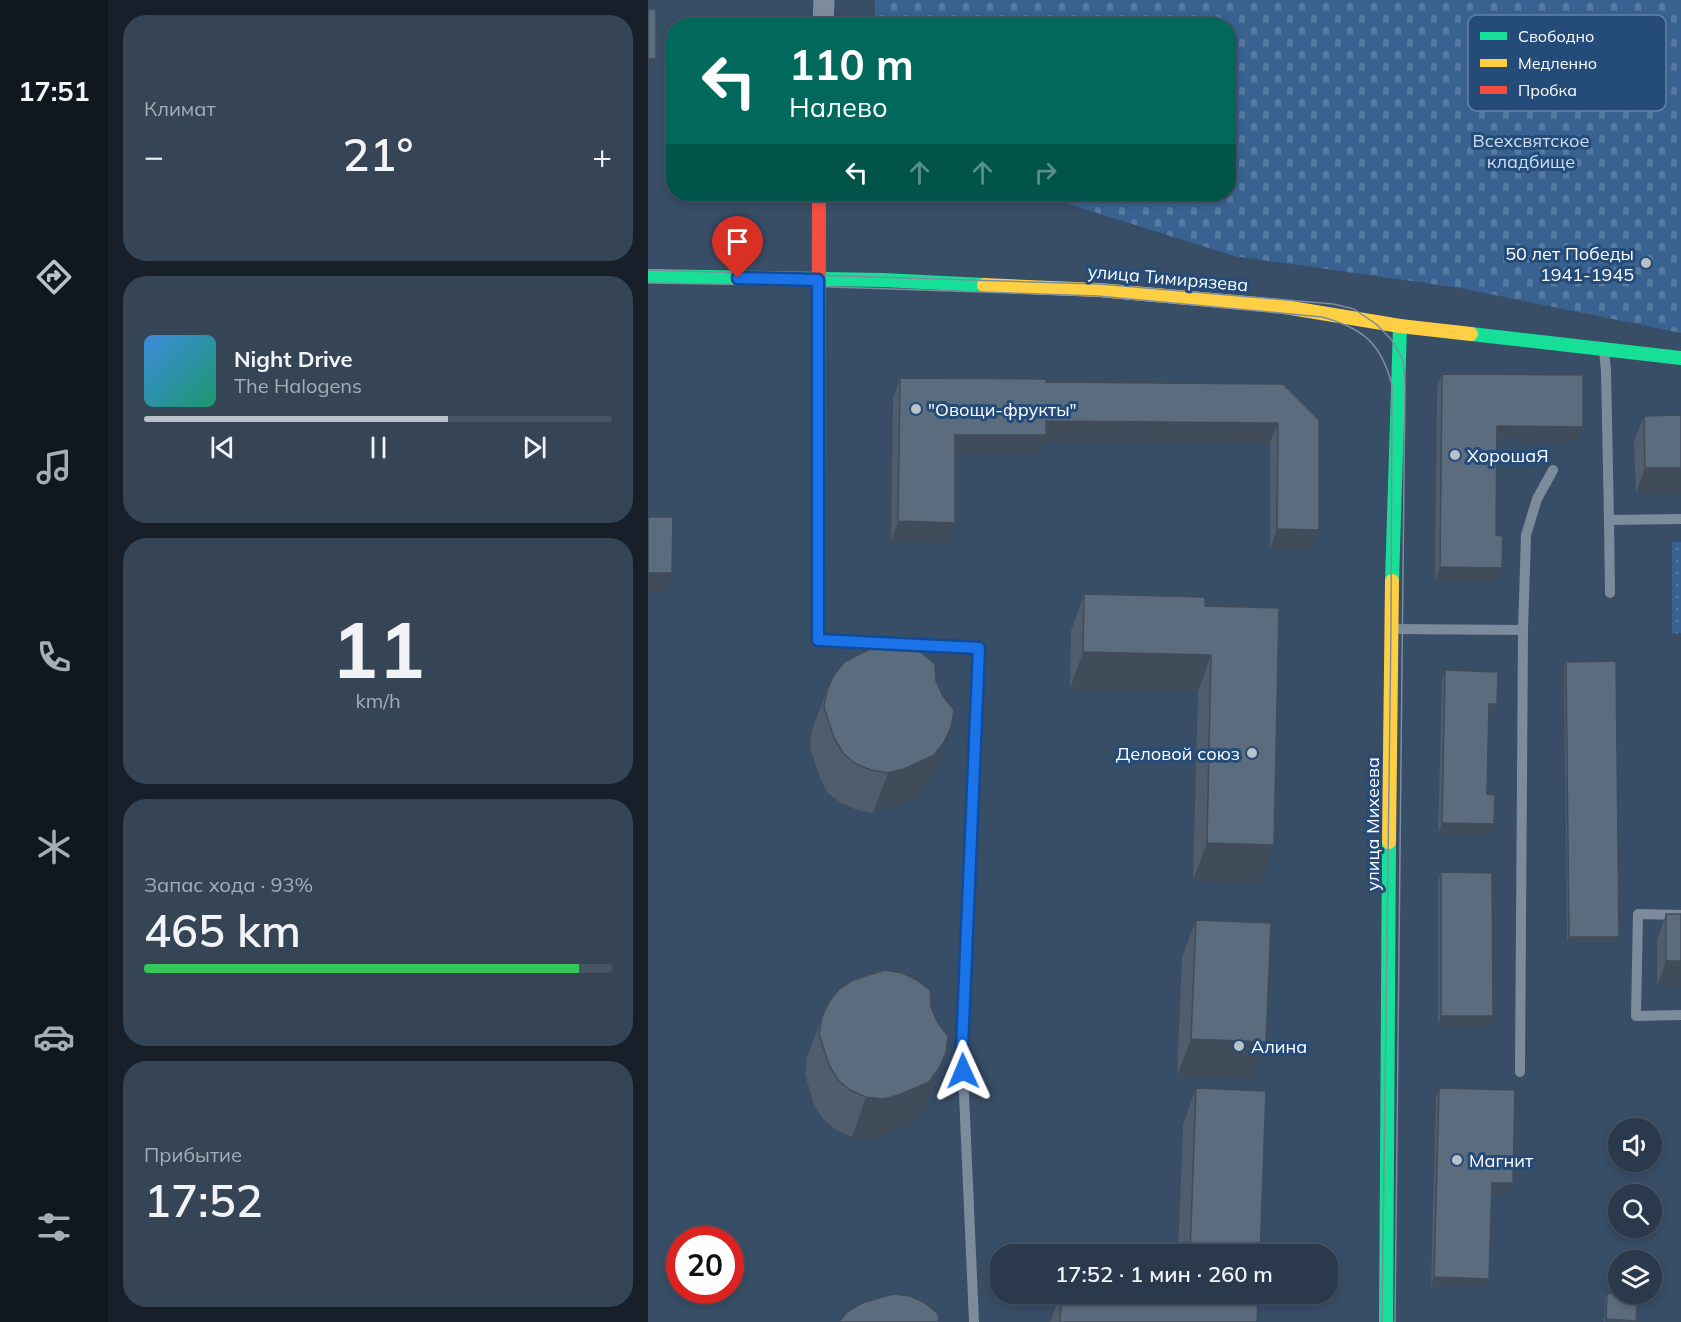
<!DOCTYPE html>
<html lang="ru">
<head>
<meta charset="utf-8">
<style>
  :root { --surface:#2a3a4c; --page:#364556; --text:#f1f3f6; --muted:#a5adb5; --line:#465464; --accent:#b9c1c9 }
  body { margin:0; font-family:Mulish,sans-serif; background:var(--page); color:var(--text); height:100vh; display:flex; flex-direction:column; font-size:22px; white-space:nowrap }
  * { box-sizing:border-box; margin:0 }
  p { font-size:20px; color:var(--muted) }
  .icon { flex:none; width:33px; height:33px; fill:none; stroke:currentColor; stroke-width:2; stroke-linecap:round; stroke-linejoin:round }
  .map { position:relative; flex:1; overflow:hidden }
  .sheet { display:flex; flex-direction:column; gap:15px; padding:15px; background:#17202a; width:540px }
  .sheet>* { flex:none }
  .guide { position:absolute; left:18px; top:18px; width:570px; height:183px; border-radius:24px; box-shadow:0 3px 9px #0003,0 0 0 2px var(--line); background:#00695c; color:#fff; overflow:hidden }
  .buttons { position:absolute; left:960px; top:1118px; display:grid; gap:12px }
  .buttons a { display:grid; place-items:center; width:54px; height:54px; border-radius:50%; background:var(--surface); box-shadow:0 3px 9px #0003,0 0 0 2px var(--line); font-size:30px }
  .speed { position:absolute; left:18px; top:1226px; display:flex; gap:12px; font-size:30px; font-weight:700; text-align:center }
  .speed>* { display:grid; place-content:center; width:78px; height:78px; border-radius:50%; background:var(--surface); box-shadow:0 3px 9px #0003,0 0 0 2px var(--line); line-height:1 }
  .speed .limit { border:9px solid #d22; background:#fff; color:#111 }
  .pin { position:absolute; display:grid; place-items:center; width:51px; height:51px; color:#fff; margin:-62px -26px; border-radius:50% 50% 50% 0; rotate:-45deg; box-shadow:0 0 6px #0007 }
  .pin .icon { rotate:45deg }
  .me { position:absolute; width:66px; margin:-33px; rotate:359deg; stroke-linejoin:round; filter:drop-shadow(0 0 4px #0008) }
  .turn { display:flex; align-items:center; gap:21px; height:126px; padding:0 24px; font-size:27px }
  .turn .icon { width:78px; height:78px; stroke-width:2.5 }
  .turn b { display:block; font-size:42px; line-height:51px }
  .lanes { display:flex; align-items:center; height:57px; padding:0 24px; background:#0003; justify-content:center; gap:30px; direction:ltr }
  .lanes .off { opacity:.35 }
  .big { font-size:45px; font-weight:600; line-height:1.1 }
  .sheet .card { flex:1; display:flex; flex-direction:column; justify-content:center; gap:9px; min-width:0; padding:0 21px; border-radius:24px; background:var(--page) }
  .sheet .dial { align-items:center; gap:0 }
  .dial b { font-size:78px; line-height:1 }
  .song { display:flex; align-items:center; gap:18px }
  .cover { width:72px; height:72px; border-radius:9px; background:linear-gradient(135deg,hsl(210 70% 55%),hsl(160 70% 35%)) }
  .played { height:6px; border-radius:3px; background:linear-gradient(90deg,var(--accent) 65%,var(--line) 65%) }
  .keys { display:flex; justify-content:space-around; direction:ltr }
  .heat { display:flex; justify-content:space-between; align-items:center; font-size:33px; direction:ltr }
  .charge { height:9px; border-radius:4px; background:linear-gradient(90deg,#34c759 93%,var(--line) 0) }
  .trip { position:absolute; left:342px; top:1244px; width:348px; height:60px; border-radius:24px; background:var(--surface); box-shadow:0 3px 9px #0003,0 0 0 2px var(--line); font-weight:600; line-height:60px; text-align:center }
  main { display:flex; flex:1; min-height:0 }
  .tabs { display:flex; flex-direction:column; width:108px; justify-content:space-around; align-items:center; background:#11171e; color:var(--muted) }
  .tabs .icon { width:42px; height:42px }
  .tabs .selected { color:var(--accent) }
  .tabs b { font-size:27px; color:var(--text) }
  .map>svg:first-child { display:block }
  .cemetery { fill:url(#cemetery-stones) }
  .park { fill:url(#park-dots) }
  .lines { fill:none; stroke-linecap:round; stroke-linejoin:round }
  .lane { stroke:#7c8c9d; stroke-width:10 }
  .street { stroke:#7c8c9d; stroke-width:21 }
  .fast { stroke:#16e098; stroke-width:14 }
  .slow { stroke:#ffcf43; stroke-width:14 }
  .jam { stroke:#f24e42; stroke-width:14 }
  .tram { stroke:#7e8d9d; stroke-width:1.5 }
  .wall { fill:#4f5d6d }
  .shaded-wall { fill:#404c59 }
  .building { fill:#5c6c7f; stroke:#404c59; stroke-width:1.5 }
  .route-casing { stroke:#114b97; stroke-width:15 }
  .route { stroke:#1a73e8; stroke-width:10 }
  .poi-dot { fill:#b9c1c9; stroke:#254b79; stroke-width:2 }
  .labels { text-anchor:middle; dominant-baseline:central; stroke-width:6; stroke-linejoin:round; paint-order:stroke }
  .park-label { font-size:18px; fill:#caddf3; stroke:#254b79 }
  .poi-label { font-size:18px; fill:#fff; stroke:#254b79; text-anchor:start }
  .street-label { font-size:18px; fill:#fff; stroke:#254b79 }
  .key { fill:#254b79; stroke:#6681a1; stroke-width:1.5 }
  .key-label { font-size:16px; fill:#fff }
</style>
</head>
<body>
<main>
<nav class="tabs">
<b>17:51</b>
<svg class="icon selected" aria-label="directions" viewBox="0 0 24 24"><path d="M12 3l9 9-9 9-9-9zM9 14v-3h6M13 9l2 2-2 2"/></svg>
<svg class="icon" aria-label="music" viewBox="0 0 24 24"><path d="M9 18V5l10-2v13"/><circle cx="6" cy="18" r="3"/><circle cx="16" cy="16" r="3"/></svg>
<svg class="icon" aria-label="phone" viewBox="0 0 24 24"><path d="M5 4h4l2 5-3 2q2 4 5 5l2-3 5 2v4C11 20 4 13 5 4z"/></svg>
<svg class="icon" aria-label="climate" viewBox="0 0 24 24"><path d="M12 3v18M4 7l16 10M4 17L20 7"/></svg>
<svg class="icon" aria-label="car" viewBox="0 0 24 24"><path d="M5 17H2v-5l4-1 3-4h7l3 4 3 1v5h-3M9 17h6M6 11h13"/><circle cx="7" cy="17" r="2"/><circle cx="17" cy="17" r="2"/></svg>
<svg class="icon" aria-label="filters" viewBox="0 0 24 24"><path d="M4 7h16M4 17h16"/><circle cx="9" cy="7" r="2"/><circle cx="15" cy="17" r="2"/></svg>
</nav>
<section class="sheet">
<div class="card"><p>Климат</p>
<div class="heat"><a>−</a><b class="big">21°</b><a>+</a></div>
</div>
<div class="card">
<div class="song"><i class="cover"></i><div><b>Night Drive</b><p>The Halogens</p></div></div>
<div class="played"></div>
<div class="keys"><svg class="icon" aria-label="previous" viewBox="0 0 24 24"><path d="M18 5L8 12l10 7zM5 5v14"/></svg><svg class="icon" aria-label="pause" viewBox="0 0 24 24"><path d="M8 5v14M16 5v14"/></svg><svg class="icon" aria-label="next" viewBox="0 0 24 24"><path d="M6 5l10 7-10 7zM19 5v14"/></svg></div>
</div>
<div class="card dial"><b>11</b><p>km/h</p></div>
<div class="card"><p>Запас хода · 93%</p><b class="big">465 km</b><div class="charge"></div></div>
<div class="card"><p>Прибытие</p><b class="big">17:52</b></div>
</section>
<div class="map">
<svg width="1033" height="1322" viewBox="0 0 1033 1322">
  <defs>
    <pattern id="cemetery-stones" width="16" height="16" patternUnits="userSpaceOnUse" patternTransform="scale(1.5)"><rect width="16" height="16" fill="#396290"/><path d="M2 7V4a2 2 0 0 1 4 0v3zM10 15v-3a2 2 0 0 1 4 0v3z" fill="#577aa1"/></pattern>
    <pattern id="park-dots" width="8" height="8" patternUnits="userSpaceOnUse" patternTransform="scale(1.5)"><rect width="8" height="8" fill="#396290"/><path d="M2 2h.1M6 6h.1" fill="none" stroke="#577aa1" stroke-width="1.8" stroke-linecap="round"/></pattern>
  </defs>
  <rect width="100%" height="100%" fill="#384d66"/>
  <path class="cemetery" d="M227,0H1033V333L812,288L586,256L389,194H580V26L227,25Z"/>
  <path class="park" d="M1024,542H1033V633L1024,634Z"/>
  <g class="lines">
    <path class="lane" d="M956,350L958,371L961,520L1033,519
      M961,520L962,593
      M743,629L875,630
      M172,640L331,648L314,1048L326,1322
      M1033,915L990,914L988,1016L1033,1015
      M872,1072L875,630L878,535L889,499L905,470"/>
    <path class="street" d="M175,26L176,0"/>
    <path class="fast" d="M0,276L234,280L336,285
      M823,334L1033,358
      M744,581L752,326
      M738,1322L741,842"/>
    <path class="slow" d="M336,285L451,290L631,306L752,326L823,334
      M741,842L744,581"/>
    <path class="jam" d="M170,640L171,194"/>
    <path class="tram" d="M0,270L451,284L685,304L706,309L728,324L743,339L755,360L757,385L747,1322
      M0,283L126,285L450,296L674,317C715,328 733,343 744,385L743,629L734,1322"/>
  </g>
  <path class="wall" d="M794,374L929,441L849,440L848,535L854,568L849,582L787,581L789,388Z
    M252,378L398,382L671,420V530L663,550L622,549V443L396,441L390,455H307L300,543L243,541L245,398Z
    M1033,415L988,494L986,441L996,416Z
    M436,594L557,606L612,882L545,880L550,692L422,689L423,631Z
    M918,662L969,942H919L916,667Z
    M797,670L849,704L846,714H841L839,794L843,834L790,833L794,680Z
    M179,690L288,766L282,781L271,795L242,808L225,813L209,810L193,803L180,793L172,778L162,747L164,730Z
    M793,872L845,1016L841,1026H790V882Z
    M1018,914H1033V986H1009V940Z
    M548,920L618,1042L604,1079L529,1076L534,957Z
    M283,1007L298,1053L277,1108L266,1121L237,1135L220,1139L204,1137L188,1130L175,1119L166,1105L157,1074L159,1057L174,1017Z
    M548,1088L612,1254H530L535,1125Z
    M791,1088L865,1183L861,1193H843L838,1288L783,1287L788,1098Z
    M413,1293H472L529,1295V1293H610L609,1322H402Z
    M959,1293L990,1295L988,1322H956L957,1298Z"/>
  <path class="shaded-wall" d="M0,59H8L1,77H0Z
    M398,421L630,423L622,443L396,441L390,455H300L307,435Z
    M849,426L935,427L929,441L844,440Z
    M997,468H1033V493L988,494Z
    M250,521L307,523L300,543L243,541Z
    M629,529L671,530L663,550L622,549Z
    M792,567L854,568L849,582L787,581Z
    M0,573H24L18,591H0Z
    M435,652L563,655L550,692L422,689Z
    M841,704H849L846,714L837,713Z
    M303,727L282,781L271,795L242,808L225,813L240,773Z
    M794,823L846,824L843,834L790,833Z
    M559,843L626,845L612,882L545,880Z
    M921,937H971L969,942H919Z
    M1018,961H1033V986H1009Z
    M793,1016H845L841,1026H790Z
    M543,1039L618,1042L604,1079L529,1076Z
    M298,1053L277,1108L266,1121L237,1135L220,1139L204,1137L218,1097Z
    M844,1183H865L861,1193H840Z
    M786,1277L841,1279L838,1288L783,1287Z
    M958,1319L988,1321L957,1322Z"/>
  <path class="building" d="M0,9H8V59H0Z
    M794,374L935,375V427L849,426L848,535L855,536L854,568L792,567Z
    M252,378L398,379V382L635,384L671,420V530L629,529L630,423L398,421V435H307V523L250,521Z
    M1033,415V468H997L996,416Z
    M0,517H25L24,573H0Z
    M436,594L557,597V606L631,608L626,845L559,843L563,655L435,652Z
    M242,644L259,646L274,653L287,664L288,681L295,696L306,710L303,727L296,742L286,755L256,769L240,773L223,770L208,764L195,753L186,738L176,707L179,690L186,675L196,662L226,647Z
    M968,661L971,937H921L918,662Z
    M797,670L850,672L849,704H841L839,794L847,795L846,824L794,823Z
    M793,872L844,873L845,1016H793Z
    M1018,914H1033V961H1018Z
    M548,920L623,923L618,1042L543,1039Z
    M237,970L254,973L269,980L282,990L283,1007L290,1023L300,1036L298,1053L291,1068L281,1082L251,1095L235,1099L218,1097L202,1090L190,1080L181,1065L171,1034L174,1017L181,1002L191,989L205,980Z
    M548,1088L618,1091L612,1254H542Z
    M791,1088L867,1090L865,1183H844L841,1279L786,1277Z
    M414,1293H472L541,1296V1293H610L609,1322H412Z
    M959,1293L990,1295L988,1321L958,1319Z
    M245,1294L262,1296L277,1303L290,1314L291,1322H191L199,1312L214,1303Z"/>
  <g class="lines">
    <defs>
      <path id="route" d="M90,278L170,280V640L331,648L314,1048L315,1071"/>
    </defs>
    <use href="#route" class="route-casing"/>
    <use href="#route" class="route"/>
  </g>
  <g class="poi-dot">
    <circle cx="998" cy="263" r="6"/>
    <circle cx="268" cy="409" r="6"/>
    <circle cx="807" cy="455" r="6"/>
    <circle cx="604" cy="753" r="6"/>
    <circle cx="591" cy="1046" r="6"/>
    <circle cx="809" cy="1160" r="6"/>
  </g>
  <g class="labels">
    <g class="park-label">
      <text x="883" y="140">Всехсвятское<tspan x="883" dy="21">кладбище</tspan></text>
    </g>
    <g class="poi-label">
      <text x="986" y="253" text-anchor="end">50 лет Победы<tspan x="986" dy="21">1941-1945</tspan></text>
      <text x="280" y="409">"Овощи-фрукты"</text>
      <text x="819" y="455">ХорошаЯ</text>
      <text x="592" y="753" text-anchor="end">Деловой союз</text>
      <text x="603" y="1046">Алина</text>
      <text x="821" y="1160">Магнит</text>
    </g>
    <g class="street-label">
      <text transform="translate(520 278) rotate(5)">улица Тимирязева</text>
      <text transform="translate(724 824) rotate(-90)">улица Михеева</text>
    </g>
  </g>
  <rect x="820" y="15" width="198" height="96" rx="9" class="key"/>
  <rect x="832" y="32" width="27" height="8" fill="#16e098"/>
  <rect x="832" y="59" width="27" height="8" fill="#ffcf43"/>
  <rect x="832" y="86" width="27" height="8" fill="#f24e42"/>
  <g class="key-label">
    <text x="870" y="42">Свободно</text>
    <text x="870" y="69">Медленно</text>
    <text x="870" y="96">Пробка</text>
  </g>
</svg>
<div class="buttons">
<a><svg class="icon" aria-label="sound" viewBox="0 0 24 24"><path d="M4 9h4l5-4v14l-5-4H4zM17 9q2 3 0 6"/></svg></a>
<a><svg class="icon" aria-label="search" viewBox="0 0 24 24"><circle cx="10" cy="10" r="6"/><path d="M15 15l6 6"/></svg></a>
<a><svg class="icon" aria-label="layers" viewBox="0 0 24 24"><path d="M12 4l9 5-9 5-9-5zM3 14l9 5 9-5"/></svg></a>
</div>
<div class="speed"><div class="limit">20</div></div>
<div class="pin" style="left:90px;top:278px;background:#d93025"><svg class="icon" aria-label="arrive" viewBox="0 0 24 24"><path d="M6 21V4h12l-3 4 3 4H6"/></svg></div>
<svg class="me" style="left:315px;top:1071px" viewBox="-20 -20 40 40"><path d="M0-17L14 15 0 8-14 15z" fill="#1a73e8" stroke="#fff" stroke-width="4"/></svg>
<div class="trip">17:52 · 1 мин · 260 m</div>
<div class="guide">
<div class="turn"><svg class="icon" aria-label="left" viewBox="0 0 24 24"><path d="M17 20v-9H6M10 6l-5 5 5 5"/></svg><div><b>110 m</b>Налево</div></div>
<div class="lanes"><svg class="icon" aria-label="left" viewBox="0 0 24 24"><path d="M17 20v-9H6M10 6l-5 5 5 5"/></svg><svg class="icon off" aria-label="ahead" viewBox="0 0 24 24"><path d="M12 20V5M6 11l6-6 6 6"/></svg><svg class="icon off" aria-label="ahead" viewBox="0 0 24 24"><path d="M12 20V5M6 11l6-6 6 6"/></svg><svg class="icon off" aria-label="right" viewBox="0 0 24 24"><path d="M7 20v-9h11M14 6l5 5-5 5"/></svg></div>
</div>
</div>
</main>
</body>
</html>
